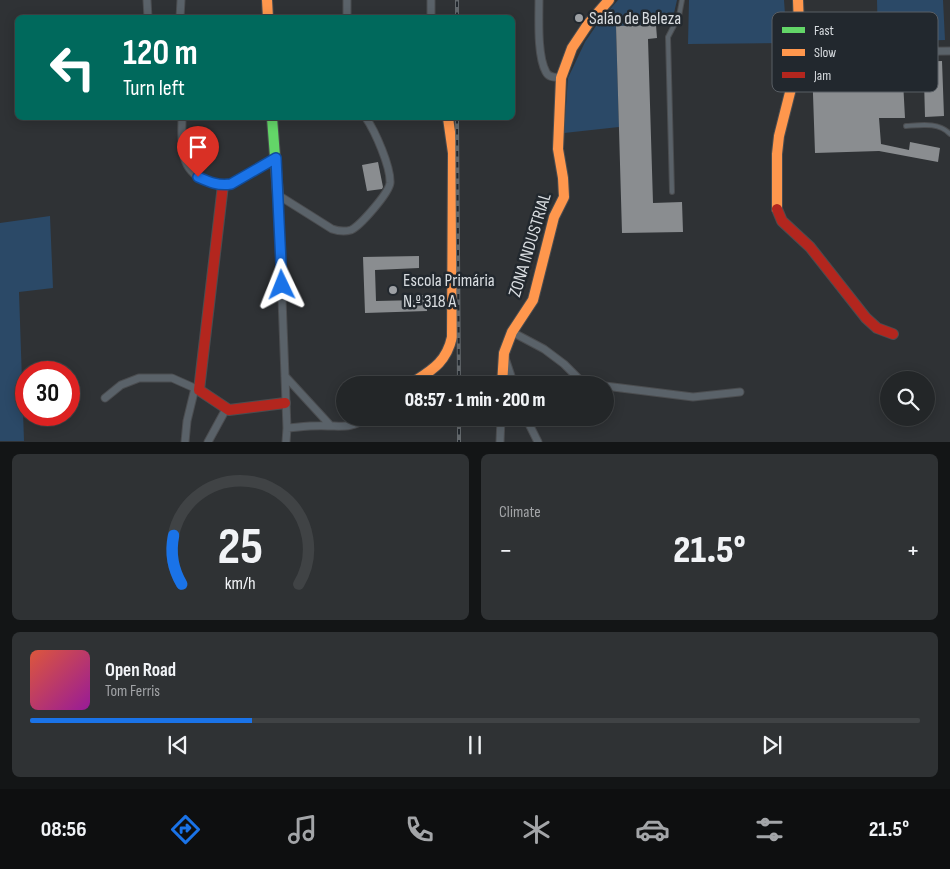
<!DOCTYPE html>
<html lang="en">
<head>
<meta charset="utf-8">
<style>
  :root { --surface:#232628; --page:#2f3234; --text:#f1f3f6; --muted:#a3a5a8; --line:#404345; --accent:#1a73e8 }
  body { margin:0; font-family:"Sofia Sans Condensed",sans-serif; background:var(--page); color:var(--text); height:100vh; display:flex; flex-direction:column; font-size:19px; white-space:nowrap }
  * { box-sizing:border-box; margin:0 }
  p { font-size:16px; color:var(--muted) }
  .icon { flex:none; width:28px; height:28px; fill:none; stroke:currentColor; stroke-width:2; stroke-linecap:round; stroke-linejoin:round }
  .map { position:relative; height:442px; overflow:hidden }
  .drawer { display:flex; flex-direction:column; gap:12px; padding:12px; background:#131516; flex:1 }
  .drawer>* { flex:none }
  .top-card { position:absolute; left:15px; top:15px; width:500px; height:105px; border-radius:8px; box-shadow:0 2px 12px #0003,0 0 0 1px var(--line); background:#00695c; color:#fff; overflow:hidden }
  .buttons { position:absolute; left:880px; top:371px; display:grid; gap:10px }
  .buttons a { display:grid; place-items:center; width:55px; height:55px; border-radius:50%; background:var(--surface); box-shadow:0 2px 12px #0003,0 0 0 1px var(--line); font-size:25px }
  .speed { position:absolute; left:15px; top:361px; display:flex; gap:10px; font-size:25px; font-weight:700; text-align:center }
  .speed>* { display:grid; place-content:center; width:65px; height:65px; border-radius:50%; background:var(--surface); box-shadow:0 2px 12px #0003,0 0 0 1px var(--line); line-height:1 }
  .speed .limit { border:8px solid #d22; background:#fff; color:#111 }
  .pin { position:absolute; display:grid; place-items:center; width:42px; height:42px; color:#fff; margin:-51px -21px; border-radius:50% 50% 50% 0; rotate:-45deg; box-shadow:0 0 5px #0007 }
  .pin .icon { rotate:45deg }
  .me { position:absolute; width:55px; margin:-28px; rotate:358deg; stroke-linejoin:round; filter:drop-shadow(0 0 4px #0008) }
  .turn { display:flex; align-items:center; gap:18px; height:105px; padding:0 25px; font-size:22px }
  .turn .icon { width:65px; height:65px; stroke-width:2.5 }
  .turn b { display:block; font-size:35px; line-height:42px }
  .big { font-size:38px; font-weight:800; line-height:1.1 }
  .drawer .tile { flex:1; display:flex; flex-direction:column; justify-content:center; gap:8px; min-width:0; padding:0 18px; border-radius:8px; background:var(--page) }
  .drawer .dial { align-items:center; gap:0 }
  .dial svg { height:130px; overflow:visible; fill:none; stroke:var(--line); stroke-width:7; stroke-linecap:round; text-anchor:middle }
  .dial text { fill:var(--text); stroke:none }
  .song { display:flex; align-items:center; gap:15px }
  .cover { width:60px; height:60px; border-radius:8px; background:linear-gradient(135deg,hsl(10 70% 55%),hsl(300 70% 35%)) }
  .played { height:5px; border-radius:2px; background:linear-gradient(90deg,var(--accent) 25%,var(--line) 25%) }
  .keys { display:flex; justify-content:space-around; direction:ltr }
  .heat { display:flex; justify-content:space-between; align-items:center; font-size:28px; direction:ltr }
  .drawer .tiles { flex:1; display:grid; gap:12px; grid-template-columns:1fr 1fr }
  .tile:last-child { grid-column:span 2 }
  .trip { position:absolute; left:336px; top:376px; width:278px; height:50px; border-radius:25px; background:var(--surface); box-shadow:0 2px 12px #0003,0 0 0 1px var(--line); font-weight:800; line-height:50px; text-align:center }
  .menu { display:flex; height:80px; justify-content:space-around; align-items:center; background:#0e0f10; color:var(--muted) }
  .menu .icon { width:35px; height:35px }
  .menu .on { color:var(--accent) }
  .menu b { font-size:22px; color:var(--text) }
  .map>svg:first-child { display:block }
  .green { fill:#2b4967 }
  .building { fill:#8a8d90 }
  .lines { fill:none; stroke-linecap:round; stroke-linejoin:round }
  .lane-casing { stroke:#4b4d50; stroke-width:6 }
  .street-casing { stroke:#4b4d50; stroke-width:9 }
  .fast-casing { stroke:#4b4d50; stroke-width:12 }
  .slow-casing { stroke:#4b4d50; stroke-width:12 }
  .jam-casing { stroke:#4b4d50; stroke-width:12 }
  .lane { stroke:#5a6269; stroke-width:4 }
  .street { stroke:#5a6269; stroke-width:7 }
  .fast { stroke:#63d668; stroke-width:10 }
  .slow { stroke:#ff974d; stroke-width:10 }
  .jam { stroke:#b3261e; stroke-width:10 }
  .rail-casing { stroke:#63686c; stroke-width:4 }
  .rail { stroke:#22282e; stroke-width:2; stroke-dasharray:5.5; stroke-linecap:butt }
  .route-casing { stroke:#114b97; stroke-width:12 }
  .route { stroke:#1a73e8; stroke-width:9 }
  .poi-dot { fill:#9ea1a5; stroke:#22282e; stroke-width:2 }
  .labels { text-anchor:middle; dominant-baseline:central; stroke-width:5; stroke-linejoin:round; paint-order:stroke }
  .poi-label { font-size:18px; fill:#d9dde1; stroke:#22282e; text-anchor:start }
  .street-label { font-size:18px; fill:#d9dde1; stroke:#22282e }
  .key { fill:#22282e; stroke:#595e64; stroke-width:1 }
  .key-label { font-size:14px; fill:#d9dde1 }
</style>
</head>
<body>
<div class="map">
<svg width="950" height="442" viewBox="0 0 950 442">
  <rect width="100%" height="100%" fill="#2f3235"/>
  <path class="green" d="M618,0H677L674,13L662,24L616,26L619,127L564,133L568,78L585,42L598,23Z
    M689,0H784L787,43L688,44Z
    M877,0H943L945,40L878,42Z
    M50,216L53,288L19,292L24,441H0V223Z"/>
  <path class="building" d="M656,25L657,38L648,39L653,203L682,202L683,232L622,233L616,26Z
    M942,61L944,116L925,117L924,80L903,81L905,118H879L881,144L909,150L910,142L940,148L938,162L879,151L815,153L812,65Z
    M378,162L383,187L382,189L367,191L362,165Z
    M419,256V268L375,270L376,301L419,300V295H427V311L365,313L363,257Z"/>
  <g class="lines">
    <defs>
      <path id="lane" d="M906,126C921,125 939,122 950,134
        M672,192L668,37L679,16L682,0"/>
      <path id="street" d="M147,0L148,18
        M431,0V18
        M539,0C539,19 537,56 546,72C549,78 555,77 561,78
        M180,18L181,0
        M347,18V0
        M800,53L950,51
        M182,118C182,141 178,169 204,180C213,184 221,186 231,184L276,158
        M278,195L287,428L286,442
        M278,195L332,229C338,231 344,232 351,230C360,226 389,193 390,183C391,167 375,131 366,118
        M512,332L544,349L564,364L582,382L593,385
        M505,358L514,385
        M285,376L330,425
        M605,386L693,397L740,392
        M105,398L121,385L139,378H172L199,390
        M526,418L538,442
        M287,428C300,427 314,425 328,426C343,426 353,428 366,418
        M185,442L187,421L195,388
        M208,442L226,409
        M500,442L501,418"/>
      <path id="fast" d="M272,118L278,195"/>
      <path id="slow" d="M267,0L268,18
        M777,209V154L779,136L800,53L798,0
        M409,385C430,371 446,364 452,337L453,153L448,118
        M502,385L504,353L512,332L533,300L554,217L564,197L563,178L558,149L561,78L572,48L588,24L609,0"/>
      <path id="jam" d="M223,185L199,390L229,410L285,403
        M777,209L782,221L810,247L866,318L877,328L893,334"/>
    </defs>
    <use href="#lane" class="lane-casing"/>
    <use href="#street" class="street-casing"/>
    <use href="#fast" class="fast-casing"/>
    <use href="#slow" class="slow-casing"/>
    <use href="#jam" class="jam-casing"/>
    <use href="#lane" class="lane"/>
    <use href="#street" class="street"/>
    <use href="#fast" class="fast"/>
    <use href="#slow" class="slow"/>
    <use href="#jam" class="jam"/>
    <defs>
      <path id="rail" d="M457,18V0
        M457,118L459,385
        M459,418V442"/>
    </defs>
    <use href="#rail" class="rail-casing"/>
    <use href="#rail" class="rail"/>
  </g>
  <g class="lines">
    <defs>
      <path id="route" d="M198,177C209,182 218,186 231,184L276,158L282,285"/>
    </defs>
    <use href="#route" class="route-casing"/>
    <use href="#route" class="route"/>
  </g>
  <g class="poi-dot">
    <circle cx="579" cy="18" r="5"/>
    <circle cx="393" cy="290" r="5"/>
  </g>
  <g class="labels">
    <g class="poi-label">
      <text x="589" y="18">Salão de Beleza</text>
      <text x="403" y="280">Escola Primária<tspan x="403" dy="21">N.º 318 A</tspan></text>
    </g>
    <g class="street-label">
      <text transform="translate(530 245) rotate(-73)">ZONA INDUSTRIAL</text>
    </g>
  </g>
  <rect x="772" y="12" width="166" height="80" rx="8" class="key"/>
  <rect x="782" y="27" width="23" height="6" fill="#63d668"/>
  <rect x="782" y="49" width="23" height="7" fill="#ff974d"/>
  <rect x="782" y="72" width="23" height="6" fill="#b3261e"/>
  <g class="key-label">
    <text x="814" y="35">Fast</text>
    <text x="814" y="57">Slow</text>
    <text x="814" y="80">Jam</text>
  </g>
</svg>
<div class="buttons">
<a><svg class="icon" aria-label="search" viewBox="0 0 24 24"><circle cx="10" cy="10" r="6"/><path d="M15 15l6 6"/></svg></a>
</div>
<div class="speed"><div class="limit">30</div></div>
<div class="pin" style="left:198px;top:177px;background:#d93025"><svg class="icon" aria-label="arrive" viewBox="0 0 24 24"><path d="M6 21V4h12l-3 4 3 4H6"/></svg></div>
<svg class="me" style="left:282px;top:285px" viewBox="-20 -20 40 40"><path d="M0-17L14 15 0 8-14 15z" fill="#1a73e8" stroke="#fff" stroke-width="4"/></svg>
<div class="trip">08:57 · 1 min · 200 m</div>
<div class="top-card">
<div class="turn"><svg class="icon" aria-label="left" viewBox="0 0 24 24"><path d="M17 20v-9H6M10 6l-5 5 5 5"/></svg><div><b>120 m</b>Turn left</div></div>
</div>
</div>
<section class="drawer">
<div class="tiles">
<div class="tile dial"><svg viewBox="0 0 100 80">
<path d="M14 69A42 42 0 1 1 86 69"/>
<path d="M14 69A42 42 0 0 1 9 39" stroke="#1a73e8"/>
<text x="50" y="56" font-size="32" font-weight="700">25</text>
<text x="50" y="72" font-size="11">km/h</text>
</svg></div>
<div class="tile"><p>Climate</p>
<div class="heat"><a>−</a><b class="big">21.5°</b><a>+</a></div>
</div>
<div class="tile">
<div class="song"><i class="cover"></i><div><b>Open Road</b><p>Tom Ferris</p></div></div>
<div class="played"></div>
<div class="keys"><svg class="icon" aria-label="previous" viewBox="0 0 24 24"><path d="M18 5L8 12l10 7zM5 5v14"/></svg><svg class="icon" aria-label="pause" viewBox="0 0 24 24"><path d="M8 5v14M16 5v14"/></svg><svg class="icon" aria-label="next" viewBox="0 0 24 24"><path d="M6 5l10 7-10 7zM19 5v14"/></svg></div>
</div>
</div>
</section>
<nav class="menu">
<b>08:56</b>
<svg class="icon on" aria-label="directions" viewBox="0 0 24 24"><path d="M12 3l9 9-9 9-9-9zM9 14v-3h6M13 9l2 2-2 2"/></svg>
<svg class="icon" aria-label="music" viewBox="0 0 24 24"><path d="M9 18V5l10-2v13"/><circle cx="6" cy="18" r="3"/><circle cx="16" cy="16" r="3"/></svg>
<svg class="icon" aria-label="phone" viewBox="0 0 24 24"><path d="M5 4h4l2 5-3 2q2 4 5 5l2-3 5 2v4C11 20 4 13 5 4z"/></svg>
<svg class="icon" aria-label="climate" viewBox="0 0 24 24"><path d="M12 3v18M4 7l16 10M4 17L20 7"/></svg>
<svg class="icon" aria-label="car" viewBox="0 0 24 24"><path d="M5 17H2v-5l4-1 3-4h7l3 4 3 1v5h-3M9 17h6M6 11h13"/><circle cx="7" cy="17" r="2"/><circle cx="17" cy="17" r="2"/></svg>
<svg class="icon" aria-label="filters" viewBox="0 0 24 24"><path d="M4 7h16M4 17h16"/><circle cx="9" cy="7" r="2"/><circle cx="15" cy="17" r="2"/></svg>
<b>21.5°</b>
</nav>
</body>
</html>
